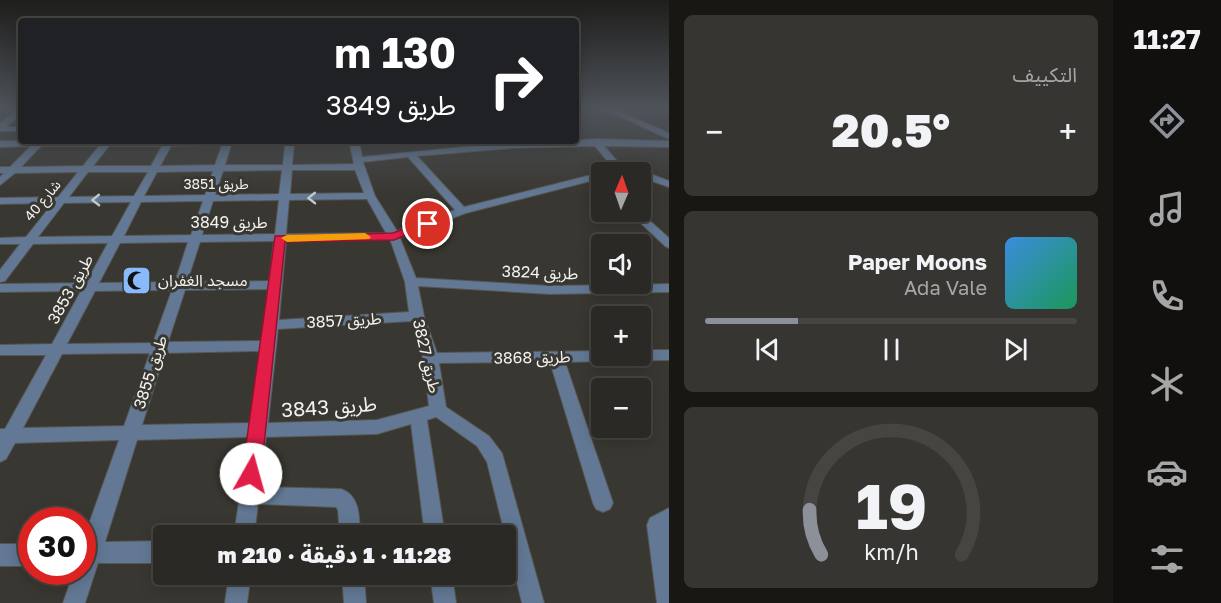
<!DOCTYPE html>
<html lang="ar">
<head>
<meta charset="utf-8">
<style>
  :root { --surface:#2b2925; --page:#373532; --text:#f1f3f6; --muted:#a6a6a7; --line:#474542; --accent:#8c9099 }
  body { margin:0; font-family:"Golos Text","Noto Sans Arabic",sans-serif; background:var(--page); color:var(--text); direction:rtl; height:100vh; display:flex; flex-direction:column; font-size:22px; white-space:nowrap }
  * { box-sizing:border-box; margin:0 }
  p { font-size:20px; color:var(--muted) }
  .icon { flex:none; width:33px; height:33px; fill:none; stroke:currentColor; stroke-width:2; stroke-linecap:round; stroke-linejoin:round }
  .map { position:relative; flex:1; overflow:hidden; direction:ltr }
  .drawer { display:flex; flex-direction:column; gap:15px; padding:15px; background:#181714; width:444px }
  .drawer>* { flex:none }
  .top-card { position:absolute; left:18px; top:18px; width:561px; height:126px; border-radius:6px; box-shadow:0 3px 15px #0003,0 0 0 2px var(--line); direction:rtl; background:#202124; color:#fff; overflow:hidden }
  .needle { width:39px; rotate:2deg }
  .controls { position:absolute; left:591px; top:162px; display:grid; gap:12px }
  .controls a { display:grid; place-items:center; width:60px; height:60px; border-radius:6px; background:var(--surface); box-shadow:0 3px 15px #0003,0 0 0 2px var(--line); font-size:30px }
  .speed { position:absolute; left:18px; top:507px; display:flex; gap:12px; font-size:30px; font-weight:700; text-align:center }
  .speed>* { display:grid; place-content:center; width:78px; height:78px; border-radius:50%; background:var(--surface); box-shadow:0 3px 15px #0003,0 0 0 2px var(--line); line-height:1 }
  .speed .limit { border:9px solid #d22; background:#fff; color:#111 }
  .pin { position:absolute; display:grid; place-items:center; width:51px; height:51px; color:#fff; margin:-26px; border:3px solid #fff; border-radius:50%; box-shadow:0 2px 6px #0007 }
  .me { position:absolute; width:66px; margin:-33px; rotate:7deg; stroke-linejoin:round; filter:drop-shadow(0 0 4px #0008) }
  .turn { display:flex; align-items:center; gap:21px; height:126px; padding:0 24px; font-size:27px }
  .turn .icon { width:78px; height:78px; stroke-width:2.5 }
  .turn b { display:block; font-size:42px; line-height:51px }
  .big { font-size:45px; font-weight:800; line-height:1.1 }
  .drawer .widget { flex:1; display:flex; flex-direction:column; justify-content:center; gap:9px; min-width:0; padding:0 21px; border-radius:9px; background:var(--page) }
  .drawer .dial { align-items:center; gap:0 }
  .dial svg { height:156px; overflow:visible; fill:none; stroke:var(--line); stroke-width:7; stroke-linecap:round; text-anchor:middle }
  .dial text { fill:var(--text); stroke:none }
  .song { display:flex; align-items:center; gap:18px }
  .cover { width:72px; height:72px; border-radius:9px; background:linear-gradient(135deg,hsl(210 70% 55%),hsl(150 70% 35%)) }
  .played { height:6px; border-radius:3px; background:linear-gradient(90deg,var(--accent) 25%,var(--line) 25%) }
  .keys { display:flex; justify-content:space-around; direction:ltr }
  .heat { display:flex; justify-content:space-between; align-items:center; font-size:33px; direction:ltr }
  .trip { position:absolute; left:153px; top:525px; width:363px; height:60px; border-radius:6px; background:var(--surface); box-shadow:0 3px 15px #0003,0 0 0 2px var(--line); font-weight:800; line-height:60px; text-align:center; direction:rtl }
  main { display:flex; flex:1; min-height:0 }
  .menu { display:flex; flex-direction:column; width:108px; justify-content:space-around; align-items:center; background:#11100f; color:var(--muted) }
  .menu .icon { width:42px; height:42px }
  .menu .selected { color:var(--accent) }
  .menu b { font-size:27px; color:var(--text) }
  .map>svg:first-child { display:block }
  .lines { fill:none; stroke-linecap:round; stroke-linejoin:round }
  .street-casing { stroke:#57554f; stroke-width:2 }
  .street { fill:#627894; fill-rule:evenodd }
  .oneway { stroke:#c1c7cf }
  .route { fill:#e11d48; stroke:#92132f; stroke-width:1.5 }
  .slow { fill:#f59e0b }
  .labels { text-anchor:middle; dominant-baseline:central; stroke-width:6; stroke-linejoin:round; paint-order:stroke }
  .far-street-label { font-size:14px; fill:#f4f2ef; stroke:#393731 }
  .street-label { font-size:16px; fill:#f4f2ef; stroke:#393731 }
  .poi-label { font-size:16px; fill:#f4f2ef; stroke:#393731; text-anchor:start }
  .near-street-label { font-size:20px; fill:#f4f2ef; stroke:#393731 }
</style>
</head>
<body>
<main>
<nav class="menu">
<b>11:27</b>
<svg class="icon selected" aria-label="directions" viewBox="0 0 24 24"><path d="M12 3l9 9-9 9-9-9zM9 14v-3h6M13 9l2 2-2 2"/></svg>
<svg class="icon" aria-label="music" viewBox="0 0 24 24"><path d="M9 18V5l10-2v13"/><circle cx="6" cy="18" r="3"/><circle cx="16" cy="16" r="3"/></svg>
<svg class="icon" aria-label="phone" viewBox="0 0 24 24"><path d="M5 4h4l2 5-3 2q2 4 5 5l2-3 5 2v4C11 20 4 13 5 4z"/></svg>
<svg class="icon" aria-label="climate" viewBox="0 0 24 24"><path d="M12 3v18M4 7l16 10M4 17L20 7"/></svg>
<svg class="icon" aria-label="car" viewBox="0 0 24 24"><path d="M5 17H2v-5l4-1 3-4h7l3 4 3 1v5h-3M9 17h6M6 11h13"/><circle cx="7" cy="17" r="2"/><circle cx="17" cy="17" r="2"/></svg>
<svg class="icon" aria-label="filters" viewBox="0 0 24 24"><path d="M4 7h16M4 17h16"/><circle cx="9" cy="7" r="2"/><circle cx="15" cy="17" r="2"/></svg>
</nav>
<section class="drawer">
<div class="widget"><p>التكييف</p>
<div class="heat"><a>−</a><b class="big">20.5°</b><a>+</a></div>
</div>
<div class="widget">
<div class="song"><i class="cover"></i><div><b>Paper Moons</b><p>Ada Vale</p></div></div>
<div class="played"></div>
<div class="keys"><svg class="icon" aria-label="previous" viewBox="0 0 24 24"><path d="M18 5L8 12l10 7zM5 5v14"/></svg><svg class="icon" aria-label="pause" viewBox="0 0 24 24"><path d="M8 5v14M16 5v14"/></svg><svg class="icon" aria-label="next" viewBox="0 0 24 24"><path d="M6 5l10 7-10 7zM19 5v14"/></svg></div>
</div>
<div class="widget dial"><svg viewBox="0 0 100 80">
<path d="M14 69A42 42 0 1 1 86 69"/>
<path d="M14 69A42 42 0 0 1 8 46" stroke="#8c9099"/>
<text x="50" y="56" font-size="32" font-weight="700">19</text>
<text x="50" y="72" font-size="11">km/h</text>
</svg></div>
</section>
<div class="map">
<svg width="669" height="603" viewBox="0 0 669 603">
  <rect width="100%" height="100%" fill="#393731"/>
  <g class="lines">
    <defs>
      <path id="street" d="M17,109H21V114L6,127H21V131H0V123Z
        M603,109H614L669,133V139Z
        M664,109H669V111H665Z
        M597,139L669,141V147L604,146L617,161L669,181V187L640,177V172H632L619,168L616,172H604L609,168V163L595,146L513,148L417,156L464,207L599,173L604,172H602V178L466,213L400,238L416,278L550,286L669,284V292L550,294L418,286L424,316L437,353L602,351V356H640V350H669V360L565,362L613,503L610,509L603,512L596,509L593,503L550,362L439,363L446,407L489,436L502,453L544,603H522L487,462L477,446L436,417L427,420L445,536H425L411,424L377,434L266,437L260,487L341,489C361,496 359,518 360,536H340L338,510L336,507L258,504L254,536H234L248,437L137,440L105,542L164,541V563H98L85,603H63L74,572H82V543L119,440L15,443L6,459L0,462V429H5L46,355H0V345L52,344L81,291L0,292V284L86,283L108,243L33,244L5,281L0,282V270L20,244H0V238L26,237L53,203L0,204V198L58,197L78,172L15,173L0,185V177L4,173H0V167H10L31,146L0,147V141H359L362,157L474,146ZM222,145L215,165L160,166L171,146ZM231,145H285L283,165H225ZM294,145H350L354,164L292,165ZM41,146H99L83,166L21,167ZM109,146H162L151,166H93ZM408,157L455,210L397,231L375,196L363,162ZM282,170L279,194L215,195L223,171ZM292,170H355L364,193L290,194ZM213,171L205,195L144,196L157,172ZM88,172H148L134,196L69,197ZM367,199L386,233L286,234L289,200ZM279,200L275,234L202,235L213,201ZM203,201L191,235L124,236L141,202ZM131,202L112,236L38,237L64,203ZM390,239L405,282L409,312L279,320L286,241ZM274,241L269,281L187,282L200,242ZM188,242L175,282L99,283L120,243ZM268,289L262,341L168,342L185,290ZM172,290L153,343L67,344L95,291ZM412,321L423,358L429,406L377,420L268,423L278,329ZM261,351L250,423L142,425L165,353ZM150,353L124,426L23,428L62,354Z
        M629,212H640L669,238V248L665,246Z
        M669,508V603H657L647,525L650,518Z
        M0,544H32V566H0Z
        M229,574H251L247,603H225Z
        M342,574H364L366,603H344Z
        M430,574H452L456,603H434Z"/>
    </defs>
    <use href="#street" class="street-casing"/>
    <use href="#street" class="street"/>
  </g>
  <defs><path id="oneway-chevron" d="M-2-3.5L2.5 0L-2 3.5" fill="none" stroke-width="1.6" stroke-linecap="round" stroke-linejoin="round" transform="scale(1.5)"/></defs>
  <g class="oneway">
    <use href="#oneway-chevron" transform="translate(312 198) rotate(179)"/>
    <use href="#oneway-chevron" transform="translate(96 200) rotate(179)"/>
  </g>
  <linearGradient id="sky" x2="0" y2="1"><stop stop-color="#1f1e1b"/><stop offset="0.56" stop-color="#4e535a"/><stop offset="1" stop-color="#4e535a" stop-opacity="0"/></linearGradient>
  <rect width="669" height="194" fill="url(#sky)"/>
  <path class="route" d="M424,221L434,224L394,240L285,242L261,474L258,480L251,483L245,480L242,474L275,236L393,233Z"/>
  <path class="slow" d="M365,233L371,237L369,239L287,242L281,238L287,235Z"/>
  <defs>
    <symbol id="mosque-square" viewBox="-11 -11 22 22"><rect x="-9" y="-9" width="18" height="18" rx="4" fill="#89bafc" stroke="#393731"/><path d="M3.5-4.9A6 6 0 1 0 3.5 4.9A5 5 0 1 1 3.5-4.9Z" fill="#111"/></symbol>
  </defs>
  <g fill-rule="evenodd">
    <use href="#mosque-square" x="120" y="264" width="33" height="33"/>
  </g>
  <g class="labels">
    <g class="far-street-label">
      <text x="216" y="183">طريق 3851</text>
      <text transform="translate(42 200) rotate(-50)">شارع 40</text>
    </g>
    <g class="street-label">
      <text x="229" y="222">طريق 3849</text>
      <text transform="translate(540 272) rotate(2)">طريق 3824</text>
      <text transform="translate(70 289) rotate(-61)">طريق 3853</text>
      <text transform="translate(344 320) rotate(-3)">طريق 3857</text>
      <text transform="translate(427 356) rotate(77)">طريق 3827</text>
      <text transform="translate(532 357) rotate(-1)">طريق 3868</text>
      <text transform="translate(150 372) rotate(-72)">طريق 3855</text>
    </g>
    <g class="poi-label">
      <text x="158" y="280">مسجد الغفران</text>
    </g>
    <g class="near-street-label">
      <text transform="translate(329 406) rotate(-4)">طريق 3843</text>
    </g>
  </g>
</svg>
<div class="controls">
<a><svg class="needle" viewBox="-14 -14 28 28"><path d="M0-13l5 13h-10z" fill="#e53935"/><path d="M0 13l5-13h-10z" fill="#a6a6a7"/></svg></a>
<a><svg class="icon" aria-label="sound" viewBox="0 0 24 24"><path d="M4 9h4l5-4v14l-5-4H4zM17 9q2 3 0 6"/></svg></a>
<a>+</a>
<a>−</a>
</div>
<div class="speed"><div class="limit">30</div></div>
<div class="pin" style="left:428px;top:224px;background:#d93025"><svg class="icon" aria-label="arrive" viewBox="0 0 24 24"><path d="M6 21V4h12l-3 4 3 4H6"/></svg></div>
<svg class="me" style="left:251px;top:474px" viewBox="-20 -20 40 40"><circle r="19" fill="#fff"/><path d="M0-13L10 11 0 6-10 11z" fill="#e11d48"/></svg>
<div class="trip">11:28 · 1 دقيقة · 210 m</div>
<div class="top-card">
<div class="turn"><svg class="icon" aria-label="right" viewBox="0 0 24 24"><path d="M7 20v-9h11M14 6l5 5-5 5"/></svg><div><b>130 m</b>طريق 3849</div></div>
</div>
</div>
</main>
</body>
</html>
